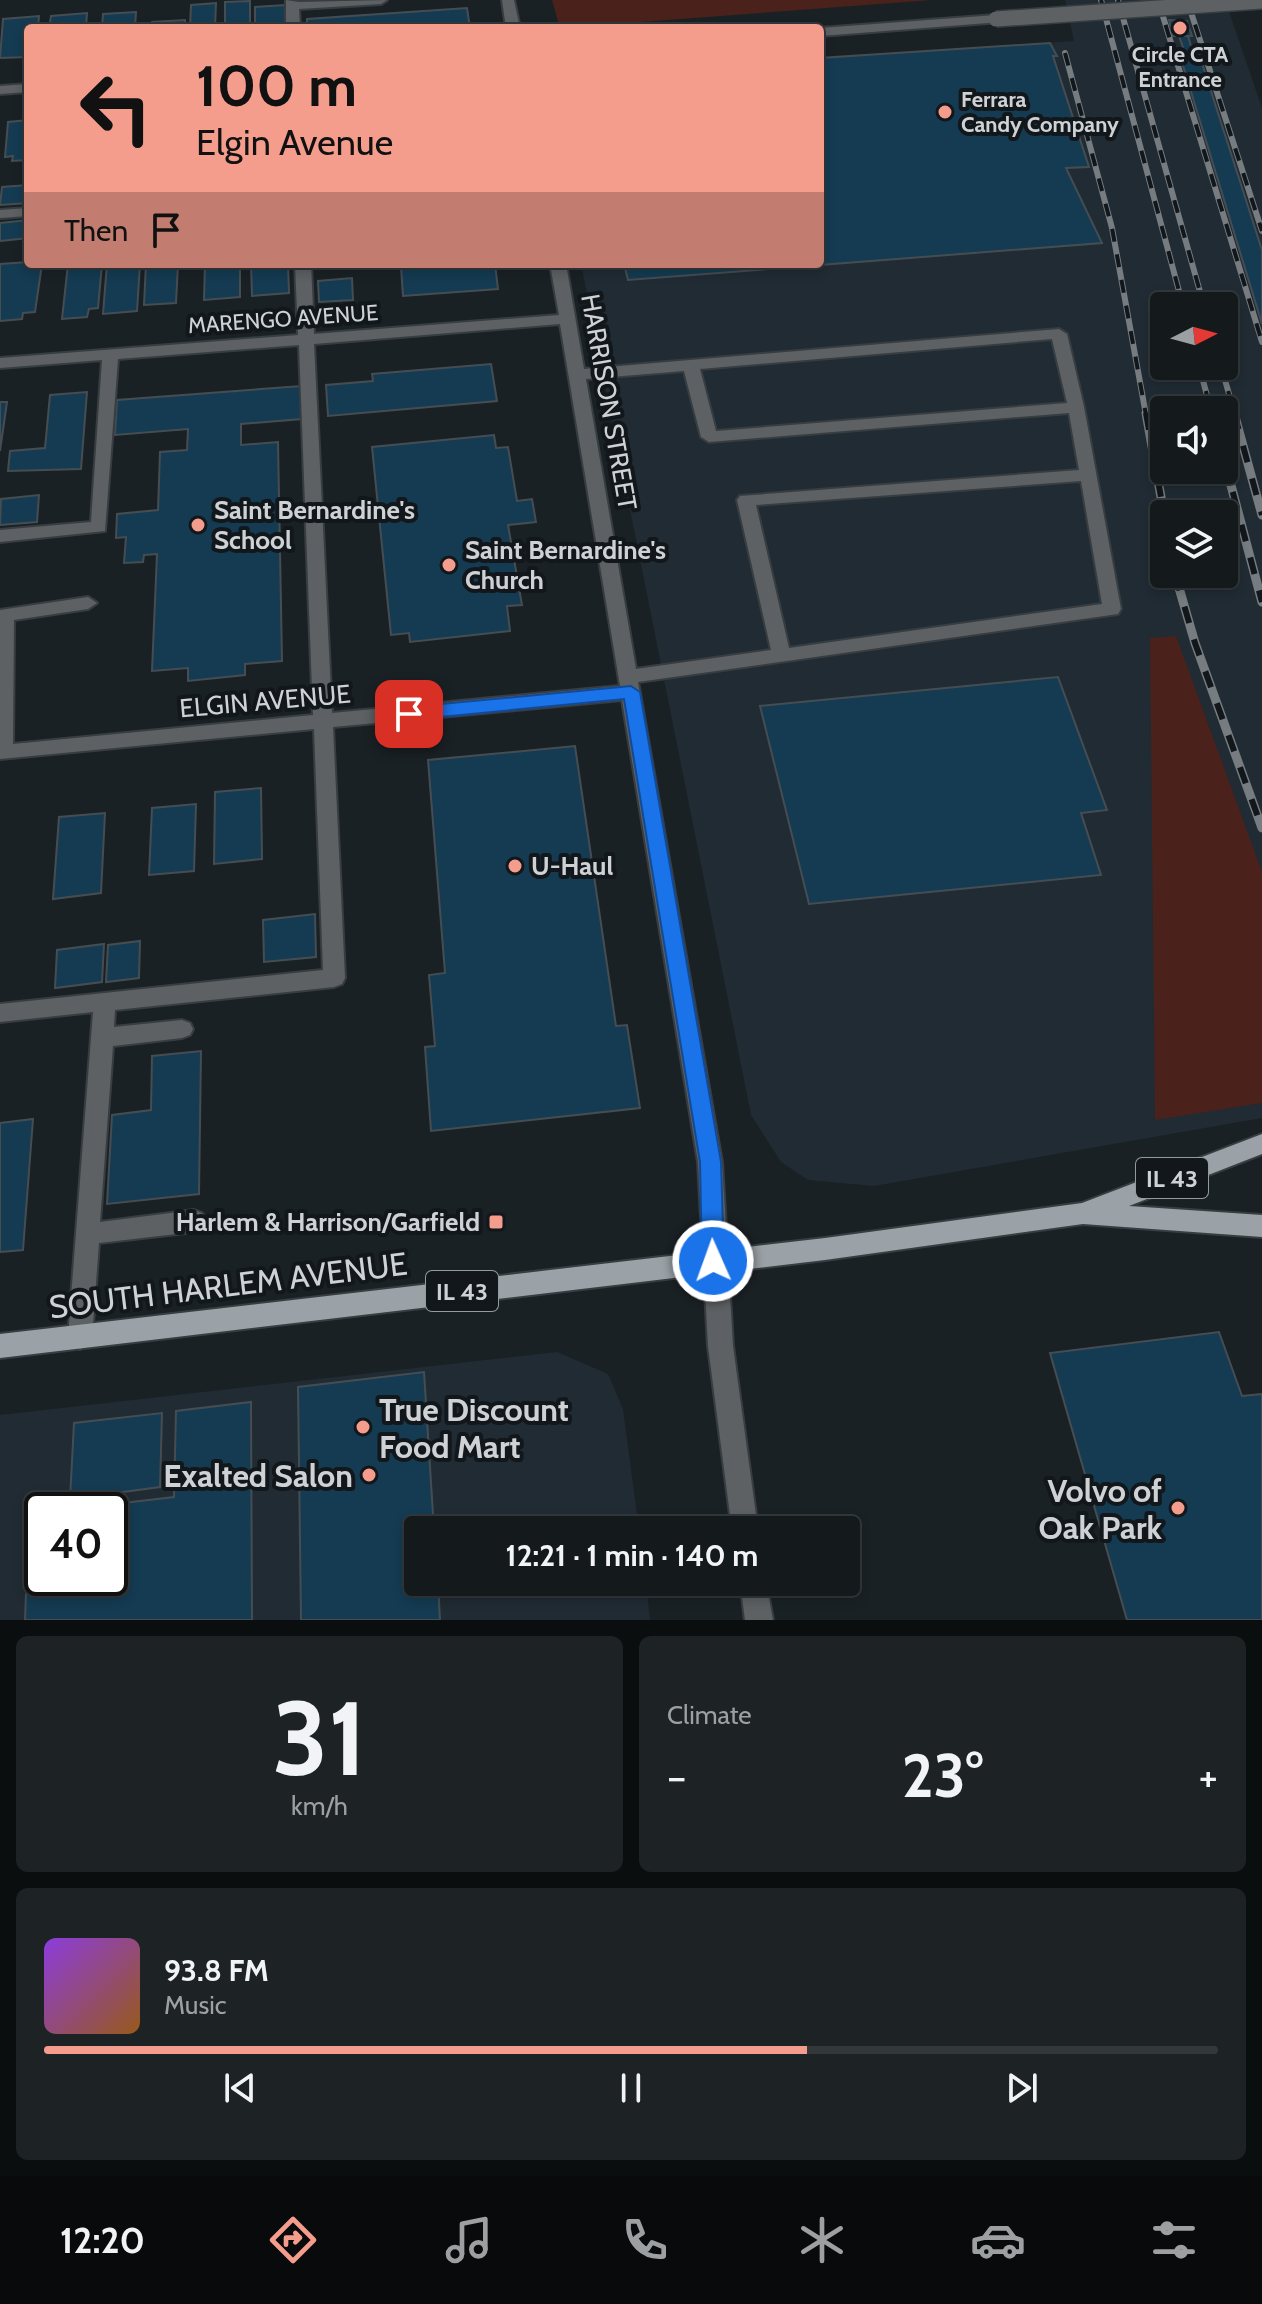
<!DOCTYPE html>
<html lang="en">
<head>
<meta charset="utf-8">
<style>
  :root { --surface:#14191c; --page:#1d2225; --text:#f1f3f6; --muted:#9da0a3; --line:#33383b; --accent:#f49d8d }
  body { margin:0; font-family:Cabin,sans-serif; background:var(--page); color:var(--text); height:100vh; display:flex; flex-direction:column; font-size:30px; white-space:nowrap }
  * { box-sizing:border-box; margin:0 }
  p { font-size:26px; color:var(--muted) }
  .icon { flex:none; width:44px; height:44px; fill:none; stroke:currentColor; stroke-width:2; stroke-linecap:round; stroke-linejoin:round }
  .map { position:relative; height:1620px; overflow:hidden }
  .panel { display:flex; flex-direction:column; gap:16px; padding:16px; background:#0b0e0f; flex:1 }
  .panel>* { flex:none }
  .banner { position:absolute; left:24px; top:24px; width:800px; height:244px; border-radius:8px; box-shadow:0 4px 12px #0003,0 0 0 2px var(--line); background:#f49d8d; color:#111; overflow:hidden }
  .needle { width:52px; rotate:84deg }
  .fabs { position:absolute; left:1150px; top:292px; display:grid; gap:16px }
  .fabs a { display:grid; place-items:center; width:88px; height:88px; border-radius:8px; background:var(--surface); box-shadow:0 4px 12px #0003,0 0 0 2px var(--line); font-size:40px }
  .speed { position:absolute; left:24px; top:1492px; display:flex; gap:16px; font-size:40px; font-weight:700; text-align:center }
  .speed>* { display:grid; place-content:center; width:104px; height:104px; border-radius:50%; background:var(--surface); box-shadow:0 4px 12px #0003,0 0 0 2px var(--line); line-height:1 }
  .speed .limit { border:4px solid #111; border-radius:12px; background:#fff; color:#111 }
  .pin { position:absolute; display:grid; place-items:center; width:68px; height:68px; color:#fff; margin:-34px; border-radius:16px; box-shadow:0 4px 12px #0006 }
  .me { position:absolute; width:88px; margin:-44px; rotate:358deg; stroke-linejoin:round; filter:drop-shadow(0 0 6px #0008) }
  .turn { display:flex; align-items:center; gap:28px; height:168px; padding:0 40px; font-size:36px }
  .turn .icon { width:104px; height:104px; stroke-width:2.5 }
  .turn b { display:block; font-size:56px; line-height:68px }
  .then { display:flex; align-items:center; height:76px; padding:0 40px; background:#0003; gap:16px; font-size:30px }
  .big { font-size:60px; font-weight:700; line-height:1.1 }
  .panel .widget { flex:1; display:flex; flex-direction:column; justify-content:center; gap:12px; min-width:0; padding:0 28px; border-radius:12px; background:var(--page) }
  .panel .dial { align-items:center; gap:0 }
  .dial b { font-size:104px; line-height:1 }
  .song { display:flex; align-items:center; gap:24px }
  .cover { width:96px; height:96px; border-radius:12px; background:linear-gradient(135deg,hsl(270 70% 55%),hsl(30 70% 35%)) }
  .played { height:8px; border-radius:4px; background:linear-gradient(90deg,var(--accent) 65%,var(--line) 65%) }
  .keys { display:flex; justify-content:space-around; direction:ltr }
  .heat { display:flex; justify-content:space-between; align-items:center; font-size:44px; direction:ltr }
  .panel .tiles { flex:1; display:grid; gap:16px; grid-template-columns:1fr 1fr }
  .widget:last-child { grid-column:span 2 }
  .trip { position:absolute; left:404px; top:1516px; width:456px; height:80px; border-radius:8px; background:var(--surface); box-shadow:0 4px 12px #0003,0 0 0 2px var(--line); font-weight:700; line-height:80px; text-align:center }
  .tabs { display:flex; height:128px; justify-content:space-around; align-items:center; background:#080a0b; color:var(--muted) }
  .tabs .icon { width:56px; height:56px }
  .tabs .current { color:var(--accent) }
  .tabs b { font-size:36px; color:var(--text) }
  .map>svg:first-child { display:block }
  .built { fill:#202b33; fill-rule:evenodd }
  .green { fill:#4a221b }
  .building { fill:#143b52; stroke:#464d52; stroke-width:2 }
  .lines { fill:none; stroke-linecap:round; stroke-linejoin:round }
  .minor-casing { stroke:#373d41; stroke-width:4 }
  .major-casing { stroke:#373d41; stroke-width:4 }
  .minor { fill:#5d6163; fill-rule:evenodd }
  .major { fill:#9ba2a7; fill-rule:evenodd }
  .rail-far1-casing { stroke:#767c7f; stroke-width:6 }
  .rail-casing { stroke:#767c7f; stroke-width:9 }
  .rail-far1 { stroke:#11171b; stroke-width:4; stroke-dasharray:13; stroke-linecap:butt }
  .rail { stroke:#11171b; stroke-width:6; stroke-dasharray:17; stroke-linecap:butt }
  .minor-bridge-casing { stroke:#373d41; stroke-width:18; stroke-linecap:butt }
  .minor-bridge { stroke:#5d6163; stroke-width:15 }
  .route { fill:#1a73e8; stroke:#114b97; stroke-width:2 }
  .poi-dot { fill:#f49d8d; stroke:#11171b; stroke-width:3 }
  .labels { text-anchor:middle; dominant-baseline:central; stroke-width:8; stroke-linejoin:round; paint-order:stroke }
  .far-poi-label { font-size:22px; font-weight:bold; fill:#ced2d5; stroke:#11171b }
  .far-street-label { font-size:22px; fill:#ced2d5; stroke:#11171b }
  .shield { fill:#11171b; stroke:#959a9d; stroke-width:2 }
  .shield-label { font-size:24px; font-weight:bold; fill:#ced2d5 }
  .street-label { font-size:26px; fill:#ced2d5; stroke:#11171b }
  .poi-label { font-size:26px; font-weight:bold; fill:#ced2d5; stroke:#11171b; text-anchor:start }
  .near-street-label { font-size:32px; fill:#ced2d5; stroke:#11171b }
  .near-poi-label { font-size:32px; font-weight:bold; fill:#ced2d5; stroke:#11171b; text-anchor:end }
</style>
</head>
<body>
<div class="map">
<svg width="1262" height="1620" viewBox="0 0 1262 1620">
  <rect width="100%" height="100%" fill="#1a2125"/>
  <path class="built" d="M1065,0H1225L1262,108V1118L874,1186L808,1180L781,1162L751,1115L581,264H820V58L1074,41ZM1164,306H1224V366H1164ZM1164,410H1224V470H1164ZM1164,514H1224V574H1164Z
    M557,1352L608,1374L623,1409L639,1530H418V1582H646L650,1620H0V1415ZM42,1510H110V1578H42Z"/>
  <path class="green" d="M552,0H932L560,28Z
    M1176,636L1262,872V1103L1155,1120L1150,638Z"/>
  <path class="building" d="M250,1V28H225V2Z
    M216,3L215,28H190L191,5Z
    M285,5L286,28H255V7Z
    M467,8L470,28H307V19Z
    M136,12L135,28H102L103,14Z
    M87,13L86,28H49L51,16Z
    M39,16L38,28H28V57L0,58L3,19Z
    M185,20V28H152V22Z
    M1169,20L1187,21L1192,36H1173Z
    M1179,36H1188L1195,60L1187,59Z
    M1050,43L1057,56H1053L1089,167L1066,168L1102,243L628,280L624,264H820V58Z
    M1181,59L1201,60L1262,250V324Z
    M28,120V160L12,161L13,156L5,157L8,122Z
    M28,185V203L0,205L2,187Z
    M28,220V238L0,241V223Z
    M28,262L42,264L35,312L23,313L22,319L0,321V264Z
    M68,264H102L98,308L89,309L87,317L62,319Z
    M107,264H140L137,311L103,314Z
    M146,264H178L176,303L144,305Z
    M205,264H240V297L204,300Z
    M251,264H288L289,293L252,296Z
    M435,264H495L498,289L403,296L401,267Z
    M352,278L353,300L319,302L318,281Z
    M491,364L497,401L328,416L326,385L373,381L372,374Z
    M301,386L302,419L241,424V445L278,442L282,661L245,664V675L188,681V668L152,671L157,554L144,555L143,562L124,563L126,537L116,538L117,514L158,510L160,452L187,450L188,429L115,435L117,400Z
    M87,392L81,469L8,471L10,451L45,448L50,395Z
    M0,402H7L0,451Z
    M494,435L496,448L508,447L517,501L532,499L536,522L508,525L522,605L507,606L510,631L410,642L409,633L391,635L372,447Z
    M39,495L37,522L0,525L1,499Z
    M1058,677L1107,810L1081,813L1101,875L809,904L760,706Z
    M575,746L616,1026L627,1025L640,1108L431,1131L425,1047L435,1046L429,975L445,973L428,760Z
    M261,788L262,859L214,864L215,792Z
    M196,804L194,871L149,875L152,808Z
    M105,813L101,893L53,899L59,817Z
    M315,914L316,957L264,962L263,920Z
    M140,941L139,978L106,982L108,945Z
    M104,944L102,982L55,988L57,950Z
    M201,1051L199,1194L107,1204L112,1115L151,1110L152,1056Z
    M33,1119L23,1250L0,1252V1123Z
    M1219,1332L1242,1396L1262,1394V1620H1127L1050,1353Z
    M424,1372L434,1530H418V1582H438L440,1620H301L298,1387Z
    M251,1402L252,1620H25L29,1514L42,1512V1578H110V1510H63L174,1497L176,1411Z
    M162,1413L160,1487L70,1499L74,1423Z"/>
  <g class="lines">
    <defs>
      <path id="minor" d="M286,0L299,2L387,0L381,4L299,9L300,28H286Z
        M502,0H514L520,28H506Z
        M996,15L1001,16V22L820,36V28Z
        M28,84V92L0,94V86Z
        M28,208V216L0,218V210Z
        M295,264H311L314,334L559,315L550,264H566L584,369L1059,329L1067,334L1084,407L1121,609L1118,614L638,682L722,1162L733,1346L758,1530H732L708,1346L698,1162L622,700L333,727L345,978L342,984L334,987L115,1010L114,1027L182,1020L190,1023L193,1029L190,1035L182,1038L113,1046L100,1222L194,1210L202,1213L206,1221L202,1229L194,1232L99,1243L92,1337L89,1345L80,1349L71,1345L68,1337L93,1012L0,1022V1004L323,970L314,729L0,759V610L88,597L97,603L88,609L14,620L13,744L313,715L299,345L118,359L105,531L0,542V530L91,522L102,360L0,368V358L298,335ZM560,324L620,686L332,713L314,344ZM1052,339L1067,403L716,431L700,369ZM684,371L701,437L709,442L1069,413L1079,470L740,496L737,500L771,650L636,669L586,379ZM1081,481L1102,604L789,648L756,505Z
        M740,1582H766L773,1620H745Z"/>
      <path id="major" d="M1262,1134V1154L1129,1206L1262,1215V1237L1083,1224L825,1260L0,1358V1334L825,1238L1082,1203Z"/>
    </defs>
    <use href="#minor" class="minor-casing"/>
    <use href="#major" class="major-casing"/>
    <use href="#minor" class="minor"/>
    <use href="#major" class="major"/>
    <defs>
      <path id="rail-far1" d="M1101,0L1183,306
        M1118,0L1204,306
        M1158,0L1262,342
        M1187,0L1262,231
        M1065,53L1112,228L1146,415
        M1199,366L1211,410
        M1221,366L1235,415"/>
      <path id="rail" d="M1146,413L1164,514
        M1234,413L1262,515
        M1224,459L1262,602
        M1175,574L1195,643L1262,828"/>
    </defs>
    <use href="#rail-far1" class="rail-far1-casing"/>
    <use href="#rail" class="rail-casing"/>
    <use href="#rail-far1" class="rail-far1"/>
    <use href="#rail" class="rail"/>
    <defs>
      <path id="minor-bridge" d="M996,19L1262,1"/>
    </defs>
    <use href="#minor-bridge" class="minor-bridge-casing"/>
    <use href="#minor-bridge" class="minor-bridge"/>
  </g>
  <path class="route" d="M631,686L640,692L721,1162L724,1261L720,1268L713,1271L705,1268L702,1261L700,1162L624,699L409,720L400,714L409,707Z"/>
  <g class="poi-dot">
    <circle cx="1180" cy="28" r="8"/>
    <circle cx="945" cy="112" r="8"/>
    <circle cx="198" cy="525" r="8"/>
    <circle cx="449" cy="565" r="8"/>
    <circle cx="515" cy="866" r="8"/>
    <rect x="488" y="1214" width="16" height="16" rx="4"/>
    <circle cx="363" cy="1427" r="8"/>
    <circle cx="369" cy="1475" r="8"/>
    <circle cx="1178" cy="1508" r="8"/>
  </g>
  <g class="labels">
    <g class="far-poi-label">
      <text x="1180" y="54">Circle CTA<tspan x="1180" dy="25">Entrance</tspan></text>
      <text x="961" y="99" text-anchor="start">Ferrara<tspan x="961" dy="25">Candy Company</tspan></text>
    </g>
    <g class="far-street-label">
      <text transform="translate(283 319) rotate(-4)">MARENGO AVENUE</text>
    </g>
    <g class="shield">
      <rect x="1136" y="1158" width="72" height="40" rx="6"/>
      <rect x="426" y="1271" width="72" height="40" rx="6"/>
    </g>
    <g class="shield-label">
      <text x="1172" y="1178">IL 43</text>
      <text x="462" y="1291">IL 43</text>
    </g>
    <g class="street-label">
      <text transform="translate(609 402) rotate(80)">HARRISON STREET</text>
      <text transform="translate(265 701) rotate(-5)">ELGIN AVENUE</text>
    </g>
    <g class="poi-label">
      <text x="214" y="510">Saint Bernardine's<tspan x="214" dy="30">School</tspan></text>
      <text x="465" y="550">Saint Bernardine's<tspan x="465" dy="30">Church</tspan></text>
      <text x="531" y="866">U-Haul</text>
      <text x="480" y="1222" text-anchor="end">Harlem &amp; Harrison/Garfield</text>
    </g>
    <g class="near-street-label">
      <text transform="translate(228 1285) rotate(-7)">SOUTH HARLEM AVENUE</text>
    </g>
    <g class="near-poi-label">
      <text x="379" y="1409" text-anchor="start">True Discount<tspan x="379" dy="37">Food Mart</tspan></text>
      <text x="353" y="1475">Exalted Salon</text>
      <text x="1162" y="1490">Volvo of<tspan x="1162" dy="37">Oak Park</tspan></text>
    </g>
  </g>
</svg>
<div class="fabs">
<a><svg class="needle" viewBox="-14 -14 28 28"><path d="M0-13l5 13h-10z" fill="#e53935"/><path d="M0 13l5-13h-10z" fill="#9da0a3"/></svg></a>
<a><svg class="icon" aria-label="sound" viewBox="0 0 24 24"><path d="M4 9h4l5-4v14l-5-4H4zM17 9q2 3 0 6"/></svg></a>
<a><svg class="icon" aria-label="layers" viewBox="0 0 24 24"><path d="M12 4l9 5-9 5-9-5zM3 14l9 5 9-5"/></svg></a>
</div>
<div class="speed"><div class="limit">40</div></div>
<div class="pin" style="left:409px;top:714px;background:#d93025"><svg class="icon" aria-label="arrive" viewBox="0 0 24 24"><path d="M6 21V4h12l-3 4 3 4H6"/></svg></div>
<svg class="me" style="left:713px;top:1261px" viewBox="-20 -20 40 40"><circle r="17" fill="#1a73e8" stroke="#fff" stroke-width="3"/><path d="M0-11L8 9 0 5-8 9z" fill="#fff"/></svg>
<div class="trip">12:21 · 1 min · 140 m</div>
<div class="banner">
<div class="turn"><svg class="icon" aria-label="left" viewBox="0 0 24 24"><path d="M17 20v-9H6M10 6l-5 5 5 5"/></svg><div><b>100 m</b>Elgin Avenue</div></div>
<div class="then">Then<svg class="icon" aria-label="arrive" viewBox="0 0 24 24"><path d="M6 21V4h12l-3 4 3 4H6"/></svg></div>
</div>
</div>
<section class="panel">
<div class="tiles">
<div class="widget dial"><b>31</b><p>km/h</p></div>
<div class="widget"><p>Climate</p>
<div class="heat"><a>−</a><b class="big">23°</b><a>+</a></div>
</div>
<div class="widget">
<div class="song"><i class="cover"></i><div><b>93.8 FM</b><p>Music</p></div></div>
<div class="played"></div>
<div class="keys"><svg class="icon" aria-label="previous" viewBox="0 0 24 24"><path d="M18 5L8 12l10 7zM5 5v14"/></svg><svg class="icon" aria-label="pause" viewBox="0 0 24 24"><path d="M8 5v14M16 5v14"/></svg><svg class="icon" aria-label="next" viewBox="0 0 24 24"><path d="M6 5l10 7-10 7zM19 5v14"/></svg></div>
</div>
</div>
</section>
<nav class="tabs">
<b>12:20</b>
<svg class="icon current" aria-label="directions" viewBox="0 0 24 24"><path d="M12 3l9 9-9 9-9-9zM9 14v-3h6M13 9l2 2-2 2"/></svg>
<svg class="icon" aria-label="music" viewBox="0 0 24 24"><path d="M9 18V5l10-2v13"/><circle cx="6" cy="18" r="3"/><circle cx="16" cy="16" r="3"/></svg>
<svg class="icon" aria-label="phone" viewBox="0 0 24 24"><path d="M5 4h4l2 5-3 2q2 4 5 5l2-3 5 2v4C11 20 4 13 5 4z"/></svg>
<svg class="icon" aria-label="climate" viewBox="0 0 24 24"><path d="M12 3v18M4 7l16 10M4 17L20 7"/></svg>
<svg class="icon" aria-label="car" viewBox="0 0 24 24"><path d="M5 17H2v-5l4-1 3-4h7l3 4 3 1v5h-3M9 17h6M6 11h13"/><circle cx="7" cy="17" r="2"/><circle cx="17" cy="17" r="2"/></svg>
<svg class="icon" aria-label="filters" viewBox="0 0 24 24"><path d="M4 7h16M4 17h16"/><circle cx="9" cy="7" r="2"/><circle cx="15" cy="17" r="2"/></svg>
</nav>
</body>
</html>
